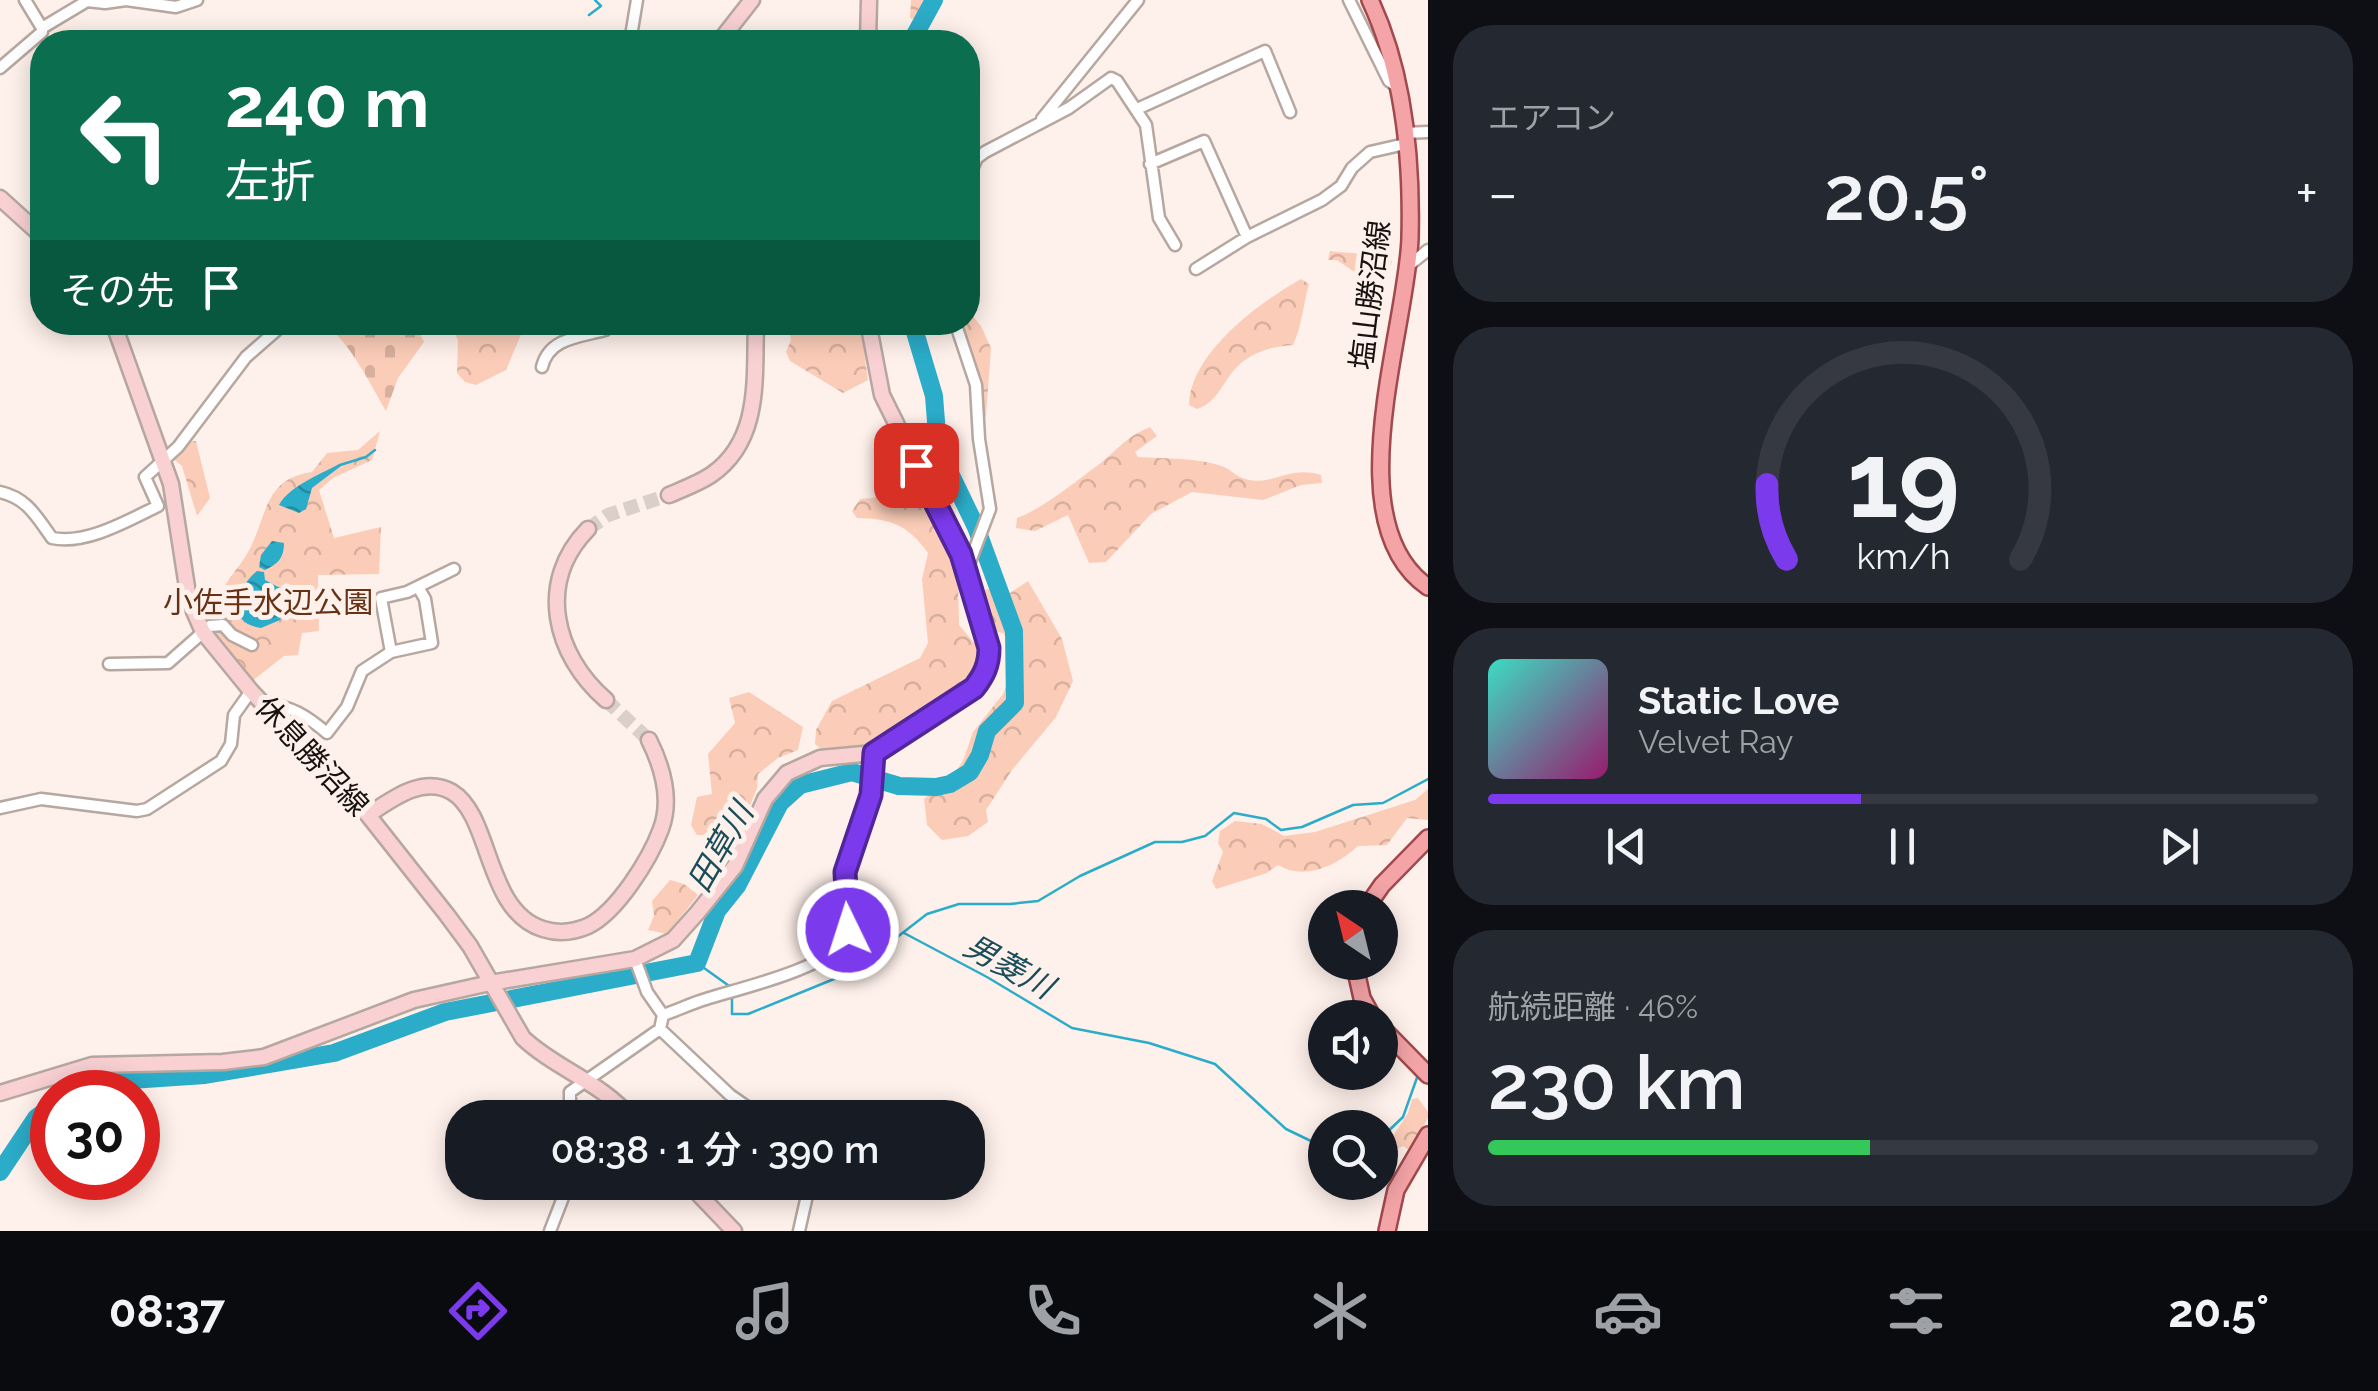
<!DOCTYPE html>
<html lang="ja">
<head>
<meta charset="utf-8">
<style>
  :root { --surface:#171b24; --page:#242831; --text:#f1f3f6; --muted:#9ea1a6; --line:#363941; --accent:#7c3aed }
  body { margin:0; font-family:Raleway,"Noto Sans JP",sans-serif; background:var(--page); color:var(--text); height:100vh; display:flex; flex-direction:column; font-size:38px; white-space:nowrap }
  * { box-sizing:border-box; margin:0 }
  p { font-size:32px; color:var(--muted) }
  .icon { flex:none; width:55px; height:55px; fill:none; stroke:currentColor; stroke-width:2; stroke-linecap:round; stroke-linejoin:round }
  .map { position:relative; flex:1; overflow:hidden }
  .details { display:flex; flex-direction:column; gap:25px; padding:25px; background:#0d0f14; width:950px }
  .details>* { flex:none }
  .top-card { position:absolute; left:30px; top:30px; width:950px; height:305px; border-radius:40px; box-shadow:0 5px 25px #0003; background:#0b6e4f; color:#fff; overflow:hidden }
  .needle { width:65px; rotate:325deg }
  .tools { position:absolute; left:1308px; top:890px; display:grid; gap:20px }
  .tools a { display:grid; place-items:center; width:90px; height:90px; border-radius:50%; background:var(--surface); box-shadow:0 5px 25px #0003; font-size:50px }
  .speed { position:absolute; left:30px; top:1070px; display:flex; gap:20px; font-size:50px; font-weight:700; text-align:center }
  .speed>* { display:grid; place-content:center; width:130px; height:130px; border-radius:50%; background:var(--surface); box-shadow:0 5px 25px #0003; line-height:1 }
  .speed .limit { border:15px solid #d22; background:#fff; color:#111 }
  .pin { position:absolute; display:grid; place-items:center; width:85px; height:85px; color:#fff; margin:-42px; border-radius:20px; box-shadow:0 5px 15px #0006 }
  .me { position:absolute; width:110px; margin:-55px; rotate:356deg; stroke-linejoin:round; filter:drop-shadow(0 0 8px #0008) }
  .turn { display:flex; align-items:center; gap:35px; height:210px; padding:0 30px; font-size:45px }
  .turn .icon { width:130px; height:130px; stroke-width:2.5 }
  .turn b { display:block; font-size:70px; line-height:85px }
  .then { display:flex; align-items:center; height:95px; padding:0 30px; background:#0003; gap:20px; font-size:38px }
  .big { font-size:75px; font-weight:600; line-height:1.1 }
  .details .tile { flex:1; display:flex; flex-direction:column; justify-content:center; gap:15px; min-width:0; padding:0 35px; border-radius:40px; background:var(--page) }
  .details .dial { align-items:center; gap:0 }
  .dial svg { height:260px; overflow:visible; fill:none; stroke:var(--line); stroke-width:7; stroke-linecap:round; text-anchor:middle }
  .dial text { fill:var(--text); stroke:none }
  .song { display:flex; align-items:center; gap:30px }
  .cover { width:120px; height:120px; border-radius:15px; background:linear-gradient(135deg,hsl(170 70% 55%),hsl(320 70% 35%)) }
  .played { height:10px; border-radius:5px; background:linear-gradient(90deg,var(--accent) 45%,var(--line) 45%) }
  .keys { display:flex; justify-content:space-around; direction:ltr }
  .heat { display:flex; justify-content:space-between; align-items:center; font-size:55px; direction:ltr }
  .charge { height:15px; border-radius:8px; background:linear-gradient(90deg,#34c759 46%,var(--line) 0) }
  .trip { position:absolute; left:445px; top:1100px; width:540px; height:100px; border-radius:40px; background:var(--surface); box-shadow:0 5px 25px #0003; font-weight:600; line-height:100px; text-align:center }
  .dock { display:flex; height:160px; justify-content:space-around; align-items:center; background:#090b0e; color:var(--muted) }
  .dock .icon { width:70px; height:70px }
  .dock .active { color:var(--accent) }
  .dock b { font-size:45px; color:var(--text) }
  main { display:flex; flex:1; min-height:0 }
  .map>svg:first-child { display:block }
  .forest { fill:url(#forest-crowns) }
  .cemetery { fill:url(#cemetery-stones) }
  .water { fill:url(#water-waves) }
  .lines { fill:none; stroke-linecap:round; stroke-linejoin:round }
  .stream { stroke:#2bacc8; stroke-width:2.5 }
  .river { stroke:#2bacc8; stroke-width:18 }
  .secondary-tunnel { stroke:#dbcfc9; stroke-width:14; stroke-dasharray:14 7; stroke-linecap:butt }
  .street-casing { stroke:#b6a7a0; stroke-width:15 }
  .secondary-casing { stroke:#b6a7a0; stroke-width:19 }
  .primary-casing { stroke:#a1494c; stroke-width:20 }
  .street { stroke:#fff; stroke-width:10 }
  .secondary { stroke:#f9d1d3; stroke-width:14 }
  .primary { stroke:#f4a4a7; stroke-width:15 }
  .route-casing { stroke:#51269a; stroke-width:25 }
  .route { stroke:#7c3aed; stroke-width:18 }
  .labels { text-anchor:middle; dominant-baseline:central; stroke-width:10; stroke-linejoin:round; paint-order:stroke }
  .street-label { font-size:30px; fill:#17120f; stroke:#fef0ea }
  .park-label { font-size:30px; fill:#663215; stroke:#fef0ea }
  .water-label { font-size:32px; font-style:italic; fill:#1a4d59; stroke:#fef0ea }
</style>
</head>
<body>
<main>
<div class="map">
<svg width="1428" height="1231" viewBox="0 0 1428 1231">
  <defs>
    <pattern id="forest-crowns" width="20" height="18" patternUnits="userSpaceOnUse" patternTransform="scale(2.5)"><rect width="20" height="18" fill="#fbcdb8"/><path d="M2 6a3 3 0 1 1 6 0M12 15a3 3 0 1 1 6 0" fill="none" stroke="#d6af9d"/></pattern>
    <pattern id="cemetery-stones" width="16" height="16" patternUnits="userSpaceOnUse" patternTransform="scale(2.5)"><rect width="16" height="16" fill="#fbcdb8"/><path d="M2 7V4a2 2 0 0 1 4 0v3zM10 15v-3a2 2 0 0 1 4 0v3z" fill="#d6af9d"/></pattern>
    <pattern id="water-waves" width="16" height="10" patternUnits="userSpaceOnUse" patternTransform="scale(2.5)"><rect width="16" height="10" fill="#2bacc8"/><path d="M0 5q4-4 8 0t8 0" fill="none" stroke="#248ba1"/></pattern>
  </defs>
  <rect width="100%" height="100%" fill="#fef0ea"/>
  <path class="forest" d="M911,0H942L928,23L910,18Z
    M1330,251C1349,254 1379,252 1392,261L1390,268L1374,276L1373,269L1356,273L1337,260H1328Z
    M1301,279L1309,284C1303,305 1302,326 1293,345C1274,346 1255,351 1240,364C1223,379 1219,402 1197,409L1189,405C1190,353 1260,302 1301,279Z
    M968,310L981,326L991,348L986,417L982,415L959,323L968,322Z
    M449,323H526L506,370L476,385L465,382L457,373L458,340Z
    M788,323H860L868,380L843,393L790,361L786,352L791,340Z
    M1150,427L1157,436L1135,452L1138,457C1165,459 1198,457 1224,467C1231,470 1237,477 1245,479C1272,487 1289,465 1321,475L1322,483L1301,485L1263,500L1192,492L1151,514L1106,562L1089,563L1068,515L1035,531L1016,528L1017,518C1042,509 1075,482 1098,465C1118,450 1125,437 1150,427Z
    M380,431L372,460L333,478L319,490L334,538L381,527L379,574L318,575L319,631L302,633L298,655L284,656L252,681L206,622L212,611L208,592L220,595C227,579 238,569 247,554C268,518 262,479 312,472L327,453L358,450Z
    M187,441H196L210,498L197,516L182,466L172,458Z
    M910,486L925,497L944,535L958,576L959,625L981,651L975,672L967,682L866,747L821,749L815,744L816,730L832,701L920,658L928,643L922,579L928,553C907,524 891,519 857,518L852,511L860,499L873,498Z
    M1028,581L1062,639L1073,681L1056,717L1012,770L986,810L988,822L968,836L942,840L927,825L924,799L952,777L963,761L973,732L1003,694L1019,658L1003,633L992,631L979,595L987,589L1007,595Z
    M749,692L803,727L798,750L778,758L758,774L757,788L738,836L697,835L691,825L697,797L712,794L708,754L735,723L729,698Z
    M1428,789V820L1407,818L1387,845L1358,846C1336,866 1305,881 1278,865L1267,873L1216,889L1212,881L1223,852L1218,843L1220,831L1235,821L1262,824L1284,836L1315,832L1415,800Z
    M670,880L684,884L698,895L667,934L648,930L654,916L652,901Z
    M1418,1098L1428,1112V1118L1410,1151L1403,1146L1388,1154L1384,1150L1408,1113L1412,1099Z"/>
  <path class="cemetery" d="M321,323H415L424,342L398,378L386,411C371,386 347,335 321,323Z"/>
  <path class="water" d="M339,464L341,466L312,488L306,509L299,513L279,505C288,487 321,474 339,464Z
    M272,541L284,543C284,558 278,564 265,570L259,567L261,555Z
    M257,571L264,572L265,580L284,590L288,598L280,620L261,628C224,623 237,587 257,571Z"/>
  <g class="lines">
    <path class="stream" d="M589,15L601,6L595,0
      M340,465L366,457L375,450
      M904,933L987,977L1072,1028L1149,1043L1215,1064L1286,1129L1313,1142L1325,1143
      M697,963L732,988
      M732,996V1014H748L834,979L874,955L927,914L959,904H1010L1038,901L1080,876L1155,842H1182L1205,836L1234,813L1266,819L1281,830L1302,827L1353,805L1383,803L1428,779
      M1380,1139L1403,1117L1419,1072"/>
    <path class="river" d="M911,42L934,0
      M74,1092L101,1082L205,1075L334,1053L445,1012L697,963L717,911L737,886L780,803L800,785L852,772L899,786L936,787L950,784L970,772L980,755L987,731L1015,703L1014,631L976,527L946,465L937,434L934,396L912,322
      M0,1172L36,1118L52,1106"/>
    <path class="secondary-tunnel" d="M588,529L608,515L669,495
      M606,700L649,740"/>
    <defs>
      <path id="street" d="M25,0L42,28
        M1349,0L1389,81L1396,86
        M630,42L637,0
        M0,68L42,32V28L87,1L105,3L126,0L176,7L197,0
        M1137,109L1265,51L1290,112
        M1042,119L1138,0
        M1404,133L1428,132
        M1150,164L1204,141L1247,237
        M968,178L977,158L985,152L1069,108L1111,78L1117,81L1146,125L1159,218L1175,245
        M1408,266L1428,250
        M1196,269L1247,237L1322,200L1341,186L1352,168L1370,152L1405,144
        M955,322L976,385L979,439L990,509L966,572
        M542,367C549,338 579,337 605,330L606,322
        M0,492C27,498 36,516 52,538C86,545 127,521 158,506L145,477L178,447L246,357L286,322
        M391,652L432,643L425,599L418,587
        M109,664L168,663L210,626L223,625L232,635L252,645
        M264,705C290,704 308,717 327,733L347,707L362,671L391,652L381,598L407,592L454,569
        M0,808L41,799L137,811L147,809L221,761L231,744L234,715L251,691
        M663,1015C678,1010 692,1003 706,999C737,989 830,968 845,939C855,921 841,880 848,856C858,818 874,794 874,753
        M660,1029L730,1095L763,1118
        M570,1118V1092L660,1029L663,1015L647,992L635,959
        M550,1231L569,1182
        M799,1231L810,1182"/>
      <path id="secondary" d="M719,42L752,0
        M868,42L869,0
        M0,198L42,236
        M113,322L171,484L189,600L203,632L251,691L368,815L447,915L470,946L523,1038C556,1069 601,1082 631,1118
        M669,495C683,489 699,483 711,475C762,440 754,377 756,322
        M588,529C536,582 554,655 606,700
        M368,815C392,799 423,775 452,792C492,816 485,911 543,929C558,934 574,932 588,926C617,912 650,859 661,829C672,799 663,768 649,740
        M0,1093L92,1065L223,1062L264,1057L414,1000L490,983L635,959L673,940L698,912L735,866L765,799L787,773L820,758L874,753L974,688L987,668L989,648L961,554L882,395L868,322
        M687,1182L734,1231"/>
      <path id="primary" d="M1370,0C1404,72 1412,159 1410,238C1407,330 1335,523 1428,587
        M1366,908L1382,885L1428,838
        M1354,962L1362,998L1373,1018
        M1380,1026L1428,1075
        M1387,1231L1396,1190L1428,1135"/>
    </defs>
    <use href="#street" class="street-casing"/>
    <use href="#secondary" class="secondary-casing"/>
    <use href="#primary" class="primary-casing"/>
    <use href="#street" class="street"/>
    <use href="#secondary" class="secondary"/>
    <use href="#primary" class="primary"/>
  </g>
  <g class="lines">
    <defs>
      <path id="route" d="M848,930L845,872L871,795L874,753L974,688C984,675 989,665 989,648L961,554L916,465"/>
    </defs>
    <use href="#route" class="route-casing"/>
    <use href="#route" class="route"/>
  </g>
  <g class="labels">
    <g class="street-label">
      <text transform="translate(1370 295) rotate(-83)">塩山勝沼線</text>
      <text transform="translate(312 756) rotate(47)">休息勝沼線</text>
    </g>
    <g class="park-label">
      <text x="268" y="602">小佐手水辺公園</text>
    </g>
    <g class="water-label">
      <text transform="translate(720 847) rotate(-60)">田草川</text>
      <text transform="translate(1009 966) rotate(29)">男菱川</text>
    </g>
  </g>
</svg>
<div class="tools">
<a><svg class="needle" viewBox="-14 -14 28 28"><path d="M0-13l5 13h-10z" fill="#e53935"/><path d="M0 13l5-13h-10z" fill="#9ea1a6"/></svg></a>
<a><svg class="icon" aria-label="sound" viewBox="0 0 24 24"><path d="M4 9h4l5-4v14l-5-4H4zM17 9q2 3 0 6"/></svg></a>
<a><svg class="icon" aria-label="search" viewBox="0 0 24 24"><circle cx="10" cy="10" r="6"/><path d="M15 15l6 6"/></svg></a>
</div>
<div class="speed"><div class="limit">30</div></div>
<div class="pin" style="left:916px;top:465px;background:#d93025"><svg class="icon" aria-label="arrive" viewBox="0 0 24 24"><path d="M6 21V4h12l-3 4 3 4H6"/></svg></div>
<svg class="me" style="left:848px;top:930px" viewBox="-20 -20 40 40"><circle r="17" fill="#7c3aed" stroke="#fff" stroke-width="3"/><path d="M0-11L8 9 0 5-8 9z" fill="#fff"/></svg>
<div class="trip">08:38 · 1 分 · 390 m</div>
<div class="top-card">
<div class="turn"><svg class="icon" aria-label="left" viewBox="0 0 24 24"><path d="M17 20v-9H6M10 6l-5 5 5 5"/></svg><div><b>240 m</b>左折</div></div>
<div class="then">その先<svg class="icon" aria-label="arrive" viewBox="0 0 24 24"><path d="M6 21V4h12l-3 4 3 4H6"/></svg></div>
</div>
</div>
<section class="details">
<div class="tile"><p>エアコン</p>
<div class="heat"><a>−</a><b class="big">20.5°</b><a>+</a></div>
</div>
<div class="tile dial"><svg viewBox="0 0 100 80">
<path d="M14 69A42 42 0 1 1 86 69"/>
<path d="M14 69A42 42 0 0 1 8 46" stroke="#7c3aed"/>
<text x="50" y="56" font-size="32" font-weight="700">19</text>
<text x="50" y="72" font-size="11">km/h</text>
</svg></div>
<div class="tile">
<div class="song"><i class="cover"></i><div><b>Static Love</b><p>Velvet Ray</p></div></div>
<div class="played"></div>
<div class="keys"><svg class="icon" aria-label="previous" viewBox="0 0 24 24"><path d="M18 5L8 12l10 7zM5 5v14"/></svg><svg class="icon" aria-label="pause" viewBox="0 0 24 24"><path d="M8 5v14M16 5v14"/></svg><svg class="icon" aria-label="next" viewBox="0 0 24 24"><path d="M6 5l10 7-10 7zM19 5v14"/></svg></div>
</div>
<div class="tile"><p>航続距離 · 46%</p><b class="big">230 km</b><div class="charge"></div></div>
</section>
</main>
<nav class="dock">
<b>08:37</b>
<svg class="icon active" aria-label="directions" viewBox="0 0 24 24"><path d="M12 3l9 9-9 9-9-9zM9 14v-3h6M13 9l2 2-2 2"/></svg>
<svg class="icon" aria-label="music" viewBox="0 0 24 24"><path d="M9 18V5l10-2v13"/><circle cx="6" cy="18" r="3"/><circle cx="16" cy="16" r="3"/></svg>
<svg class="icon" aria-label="phone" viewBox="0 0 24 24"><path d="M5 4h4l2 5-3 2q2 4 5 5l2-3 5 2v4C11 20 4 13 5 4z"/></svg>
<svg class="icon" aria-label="climate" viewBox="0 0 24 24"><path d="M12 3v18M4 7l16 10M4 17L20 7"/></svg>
<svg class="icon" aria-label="car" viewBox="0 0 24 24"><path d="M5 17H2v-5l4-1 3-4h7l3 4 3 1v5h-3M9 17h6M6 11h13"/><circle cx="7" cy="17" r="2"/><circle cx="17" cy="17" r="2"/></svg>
<svg class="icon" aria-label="filters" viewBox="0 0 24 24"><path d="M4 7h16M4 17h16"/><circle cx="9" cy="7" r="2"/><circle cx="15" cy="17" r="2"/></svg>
<b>20.5°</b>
</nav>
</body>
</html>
